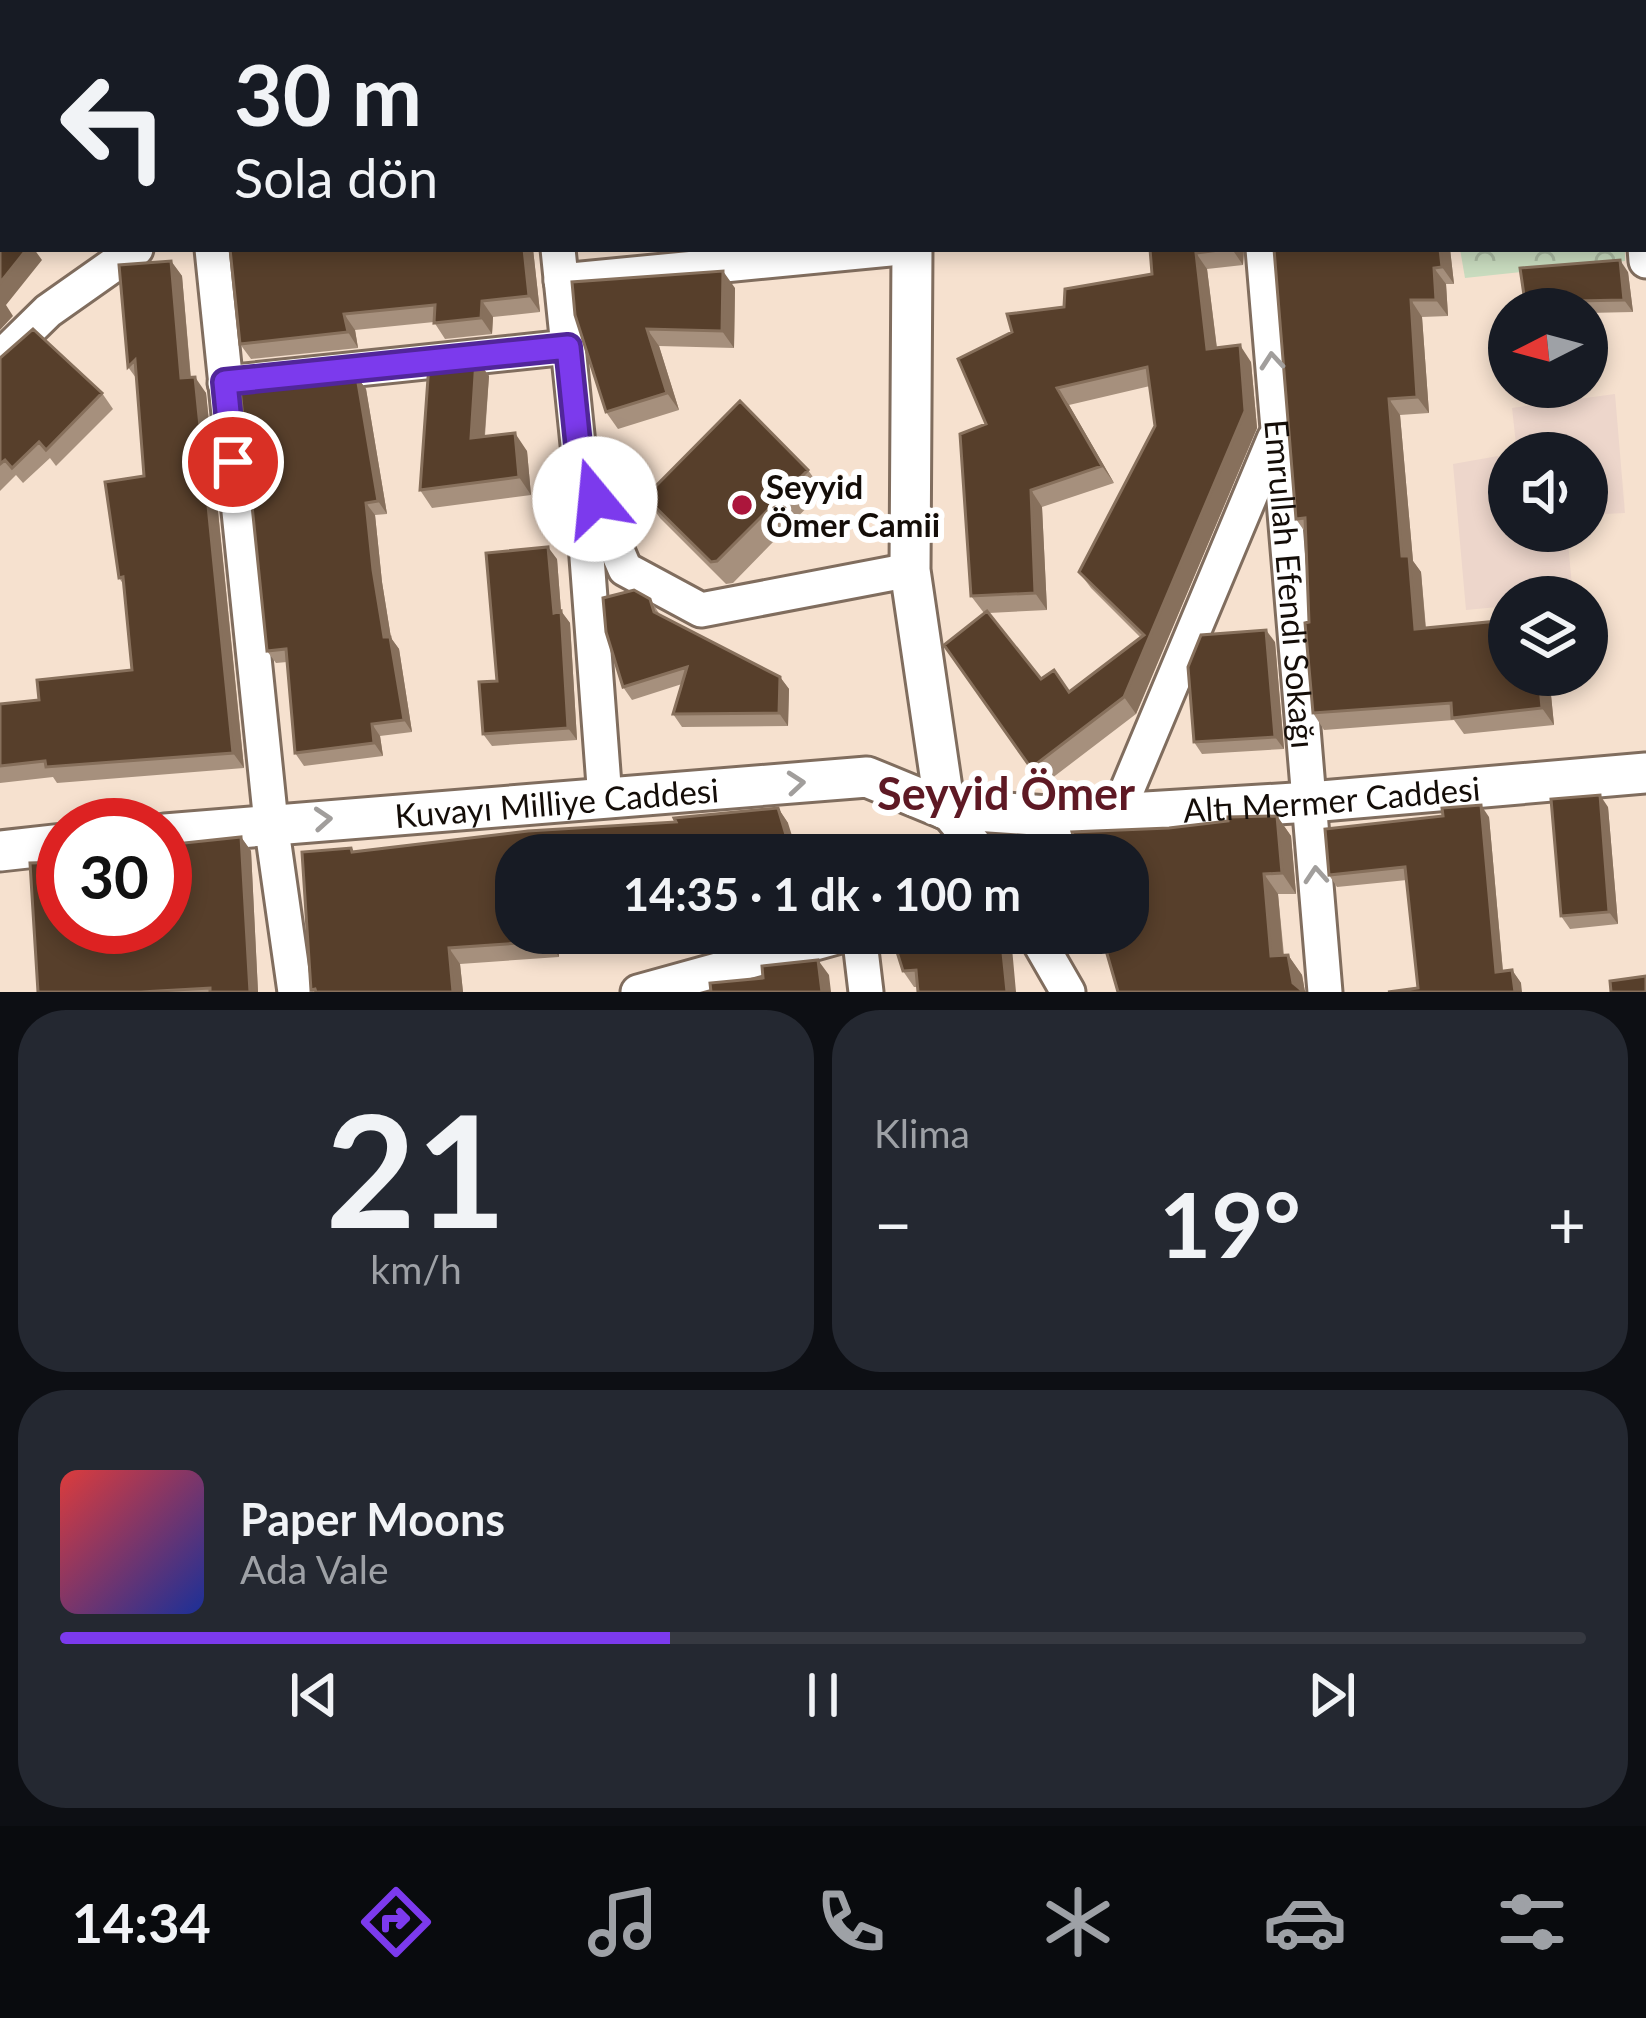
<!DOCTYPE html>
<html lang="tr">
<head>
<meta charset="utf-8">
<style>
  :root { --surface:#171b24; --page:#242831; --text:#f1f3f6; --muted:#9ea1a6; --line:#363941; --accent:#7c3aed }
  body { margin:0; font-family:Lato,sans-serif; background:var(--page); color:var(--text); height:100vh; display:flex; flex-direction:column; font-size:45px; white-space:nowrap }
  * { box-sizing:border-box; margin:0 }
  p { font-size:39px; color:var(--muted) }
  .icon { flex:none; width:66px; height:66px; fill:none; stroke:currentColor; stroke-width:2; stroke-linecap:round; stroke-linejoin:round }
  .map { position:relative; height:992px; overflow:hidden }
  .details { display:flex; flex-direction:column; gap:18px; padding:18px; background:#0d0f14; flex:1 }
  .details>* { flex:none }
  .banner { position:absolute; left:0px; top:0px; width:1647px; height:252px; box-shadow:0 6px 18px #0003; background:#171b24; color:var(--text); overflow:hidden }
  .needle { width:78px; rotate:264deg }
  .fabs { position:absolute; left:1488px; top:288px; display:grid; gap:24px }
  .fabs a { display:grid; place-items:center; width:120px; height:120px; border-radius:50%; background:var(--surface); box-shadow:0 6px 18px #0003; font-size:60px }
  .speed { position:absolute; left:36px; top:798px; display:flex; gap:24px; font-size:60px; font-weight:700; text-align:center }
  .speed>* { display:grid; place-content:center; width:156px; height:156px; border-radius:50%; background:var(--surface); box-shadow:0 6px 18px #0003; line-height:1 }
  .speed .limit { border:18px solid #d22; background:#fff; color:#111 }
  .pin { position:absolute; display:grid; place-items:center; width:102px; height:102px; color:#fff; margin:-51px; border:6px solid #fff; border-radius:50%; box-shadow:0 3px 12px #0007 }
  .me { position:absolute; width:132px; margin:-66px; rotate:343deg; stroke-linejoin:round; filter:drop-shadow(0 0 9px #0008) }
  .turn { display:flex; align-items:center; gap:42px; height:252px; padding:0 36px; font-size:54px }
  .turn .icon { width:156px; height:156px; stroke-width:2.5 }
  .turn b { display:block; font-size:84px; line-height:102px }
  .big { font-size:90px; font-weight:700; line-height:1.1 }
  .details .tile { flex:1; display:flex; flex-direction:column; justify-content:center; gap:18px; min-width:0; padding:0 42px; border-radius:48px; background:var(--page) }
  .details .dial { align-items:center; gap:0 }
  .dial b { font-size:156px; line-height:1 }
  .song { display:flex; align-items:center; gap:36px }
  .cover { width:144px; height:144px; border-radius:18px; background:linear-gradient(135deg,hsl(0 70% 55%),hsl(230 70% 35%)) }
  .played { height:12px; border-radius:6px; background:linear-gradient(90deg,var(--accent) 40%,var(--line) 40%) }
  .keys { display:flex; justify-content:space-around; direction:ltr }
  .heat { display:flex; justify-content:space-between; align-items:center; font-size:66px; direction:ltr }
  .details .tiles { flex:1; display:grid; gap:18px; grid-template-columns:1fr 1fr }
  .tile:last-child { grid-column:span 2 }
  .trip { position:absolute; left:495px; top:834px; width:654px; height:120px; border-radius:48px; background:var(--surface); box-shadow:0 6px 18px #0003; font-weight:700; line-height:120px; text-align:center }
  .dock { display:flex; height:192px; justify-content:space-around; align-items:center; background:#090b0e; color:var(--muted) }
  .dock .icon { width:84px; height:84px }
  .dock .current { color:var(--accent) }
  .dock b { font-size:54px; color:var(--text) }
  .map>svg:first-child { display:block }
  .education { fill:#edd6cb }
  .park { fill:url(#park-crowns) }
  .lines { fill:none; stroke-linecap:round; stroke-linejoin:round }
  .minor-casing { stroke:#806d5e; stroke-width:39 }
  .tertiary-casing { stroke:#806d5e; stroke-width:45 }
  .minor { stroke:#fff; stroke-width:33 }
  .tertiary { stroke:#fff; stroke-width:39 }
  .wall { fill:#a6907d; fill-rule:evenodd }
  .shaded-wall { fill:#87705c }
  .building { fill:#573f2b; stroke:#87705c; stroke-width:3 }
  .oneway { stroke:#a19e9c }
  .route-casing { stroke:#51269a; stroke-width:30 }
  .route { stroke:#7c3aed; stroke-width:21 }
  .poi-dot { fill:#ac163c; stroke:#fff; stroke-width:4.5 }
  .labels { text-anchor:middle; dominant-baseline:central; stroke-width:12; stroke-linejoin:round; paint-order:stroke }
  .poi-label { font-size:33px; font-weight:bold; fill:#140d08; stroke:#fff; text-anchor:start }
  .street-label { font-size:33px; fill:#140d08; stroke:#fff }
  .district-label { font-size:45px; font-weight:bold; fill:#5e1924; stroke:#fff }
</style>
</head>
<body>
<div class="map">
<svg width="1646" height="992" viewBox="0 0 1646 992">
  <defs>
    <pattern id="park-crowns" width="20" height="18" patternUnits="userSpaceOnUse" patternTransform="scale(3)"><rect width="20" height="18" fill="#c9dcbf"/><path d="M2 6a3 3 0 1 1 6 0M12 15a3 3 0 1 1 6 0" fill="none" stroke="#acbca3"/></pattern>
  </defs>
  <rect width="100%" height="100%" fill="#f6e1cf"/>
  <path class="education" d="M1615,394L1625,513L1587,515V453H1517L1512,408Z
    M1498,456L1503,465L1509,464V531H1567L1573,597H1509V606L1466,610L1453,464Z"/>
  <path class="park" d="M1460,249H1625V261L1465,278Z"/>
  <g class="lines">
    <defs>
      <g id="minor">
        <path d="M238,0L239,3"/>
        <path d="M1242,0L1243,3"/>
        <path d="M504,3L509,0"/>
        <path d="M1644,235L1646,261"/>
        <path d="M212,249L271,823L295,992"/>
        <path d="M558,249L580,464L605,799"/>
        <path id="s1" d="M1263,249L1325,992"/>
        <path d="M561,281L890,249"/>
        <path d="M0,358L48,311L136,249"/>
        <path d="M225,383L568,347"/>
        <path d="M590,487L625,569L701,610L910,570"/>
        <path d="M945,809L983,855"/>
        <path d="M1117,814L1274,439"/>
        <path d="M859,933L866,992"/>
        <path d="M1034,933L1068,992"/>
        <path d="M638,992L851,933"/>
      </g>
      <g id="tertiary">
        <path d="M888,0V3"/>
        <path d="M912,249L910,570L945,809"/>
        <path id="s2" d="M165,834L867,777L945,809L1064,817L1310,802L1646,773"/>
        <path d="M0,851L63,844"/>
      </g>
    </defs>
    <use href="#minor" class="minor-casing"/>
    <use href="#tertiary" class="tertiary-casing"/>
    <use href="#minor" class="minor"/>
    <use href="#tertiary" class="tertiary"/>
  </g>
  <path class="wall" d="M3,33V115H0V35Z
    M533,249L540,312L493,317L492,334L445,339L434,322L355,330L358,348L251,359L240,344Z
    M1150,249H1244L1243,265L1207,269L1217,348L1251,362L1257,428L1136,714L1043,785L944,645L984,613L971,596L986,424L1064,307L1152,274ZM1150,386L1155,426L1079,572L1091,588L1141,638L1069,692L1041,679L989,613L1047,610L1042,507L1114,483L1069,405Z
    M1274,249H1450L1454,284H1446L1448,316L1422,317L1429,413L1400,415L1413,561L1421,572L1426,628L1509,675H1549L1554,725L1464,734L1454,720L1324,730L1313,713L1305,532L1296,519Z
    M171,261L182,276L191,378L206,393L244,768L57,783L53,777L0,783V704L39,700L132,670L124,585L119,578L144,476L136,378L128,367Z
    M1628,272L1633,312L1587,313V309H1529L1525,302Z
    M572,282L735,288L734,348L659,346L679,410L618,429L606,412Z
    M0,358L102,393L113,409L56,466L50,458L23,483L16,475L0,491Z
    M476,359L489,376L485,436L527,451L531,495L432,508L420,490Z
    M357,377L366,389L387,514L375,515L382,582L391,638L399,649L412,732L380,736L383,756L304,766L295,753L287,662L276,663L267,651Z
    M808,470L823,491L733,583L726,584L660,518L645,497Z
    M557,559L561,611L570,623L577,740L492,746L483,734L497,681Z
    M650,599L660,615L780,677L789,689L788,726L682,727L673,714L682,684L632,700L623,687Z
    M1275,642L1284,749L1202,754L1194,742Z
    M1608,807L1618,924L1570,929L1561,916Z
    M778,808L788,823L516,855V933H557L559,957L460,964L463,992H312L311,990L351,848L354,852L676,822Z
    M1277,816L1291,836L1296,894H1278L1284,955H1288L1302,975L1305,992L1169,828Z
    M1489,817L1503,971L1512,970L1521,983L1418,988L1407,880L1337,887L1329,875Z
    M241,837L251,851L258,992H38L63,927Z
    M980,933L1012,948L918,987H914L903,971Z"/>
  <path class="shaded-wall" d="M27,249H34L42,260L6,305L13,316L0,330V283Z
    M524,249H533L540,312L529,296Z
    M1232,249H1244L1243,265Z
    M1440,249H1450L1454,284L1442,267Z
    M1196,253L1207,269L1219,366L1207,349Z
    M1620,260L1628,272L1633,312L1624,300Z
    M171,261L182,276L192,394L181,378Z
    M1434,268L1446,284L1448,316L1436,300Z
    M723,271L735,288L734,348L722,331Z
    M1411,300L1422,317L1429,413L1417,397Z
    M482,301L493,317L492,334L481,318Z
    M344,314L355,330L358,348L348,332Z
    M647,329L659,346L679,410L667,393Z
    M1240,345L1251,362L1257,428L1136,714L1124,697Z
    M476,359L489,376L483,455L471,438Z
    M195,377L206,393L244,768L233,753Z
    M357,377L366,389L387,514L378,501Z
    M1057,388L1069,405L1114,483L1102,466Z
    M1389,399L1400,415L1413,561L1421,572L1427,646L1415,629L1402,556Z
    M515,433L527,451L531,495L519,477Z
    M1031,490L1042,507L1047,610L1035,593Z
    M366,503L375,515L382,582L391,638L399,649L412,732L404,720L384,637L373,570Z
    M548,547L557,559L561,611L570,623L577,740L568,728L554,613Z
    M1266,630L1275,642L1284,749L1275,737Z
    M1539,675H1549L1554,725L1542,708Z
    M780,677L789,689L788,726L779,713Z
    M372,724L380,736L383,756L374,743Z
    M1600,795L1608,807L1618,924L1609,912Z
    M1481,805L1489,817L1504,984L1496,972Z
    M778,808L788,823L798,855H792Z
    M1277,816L1291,836L1296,894L1282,873Z
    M241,837L251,851L258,992H250Z
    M1264,874L1278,894L1285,976L1271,956Z
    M548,933H557L559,957L548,941Z
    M1001,933L1012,948L1016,992H1007Z
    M449,948L460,964L463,992H453Z
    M1288,955L1302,975L1305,992H1300L1293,983Z
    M818,960L829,975L831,992H822Z
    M1512,970L1521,983L1522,992H1515Z"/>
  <path class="building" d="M0,0H212L215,3H3V12L0,8Z
    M296,0H477L481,3H298Z
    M559,0H832V3H559Z
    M928,0H1208V3H929Z
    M1414,0H1600L1603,3H1415Z
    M1627,0H1646V17L1644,18V3H1624Z
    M3,33V98L0,99V35Z
    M3,221V249H27L0,283V224Z
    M230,249H524L529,296L482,301L481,318L434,323L435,305L344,314L348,332L240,344Z
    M1150,249H1227L1196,253L1207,349L1240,345L1245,411L1124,697L1031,768L944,645L987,611L1041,679L1054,670L1069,692L1144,635L1079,572L1155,426L1147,367L1057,388L1102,466L1031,490L1035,593L971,596L960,434L986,424L958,359L1012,332L1007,314L1064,307L1065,289L1152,274Z
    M1274,249H1440L1442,267L1434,268L1436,300H1411L1417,397L1389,399L1402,556H1409L1415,629L1509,620V675H1539L1542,708L1452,718L1451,703L1313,713L1305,623L1309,622L1305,518L1296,519Z
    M1620,260L1624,300L1525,302L1520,268Z
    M171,261L181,378L195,377L233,753L46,767L45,761L0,766V704L39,700L37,680L132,670L123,577L119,578L105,482L144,476L135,360L128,367L119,265Z
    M723,271L722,331L647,329L667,393L606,412L575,315L572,282Z
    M33,329L102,393L46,450L39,442L12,468L5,460L0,464V358Z
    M476,359L471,438L515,433L519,477L420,490L429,364Z
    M357,377L378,501L366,503L373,570L384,637H390L404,720L372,724L374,743L295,753L286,649L267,651L240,389Z
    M740,401L808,470L717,561L711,562L645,497Z
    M548,547L554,613L561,611L568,728L483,734L479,682L497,681L486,553Z
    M634,590L650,599L654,612L780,677L779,713L673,714L687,667L623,687L606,632L603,598Z
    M1266,630L1275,737L1194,742L1188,667L1201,635Z
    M1600,795L1609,912L1561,916L1551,799Z
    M1481,805L1496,972L1512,970L1515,992H1388L1418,988L1405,867L1329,875L1325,829L1443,816L1442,808Z
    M778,808L792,855H516V933H548V941L449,948L453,992H316L315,989L311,990L302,852L351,848L352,852L528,831L676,822L674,818Z
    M1277,816L1282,873L1264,874L1271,956L1288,955L1293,983L1304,992H1118L1101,933H1128V855H1079L1072,832L1169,828L1228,821V817Z
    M241,837L250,992H210V988L141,992H38L30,863L63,862V927H165V845Z
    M891,933H974V935L1001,933L1007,992H918L916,970L903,971Z
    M818,960L822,992H711L710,983L763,978L762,966Z
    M1646,976V992H1611L1610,981Z"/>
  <defs><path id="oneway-chevron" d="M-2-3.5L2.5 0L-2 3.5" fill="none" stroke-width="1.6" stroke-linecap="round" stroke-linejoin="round" transform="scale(3)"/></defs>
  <g class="oneway">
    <use href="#oneway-chevron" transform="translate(1272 361) rotate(-95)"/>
    <use href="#oneway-chevron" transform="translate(796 783) rotate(-5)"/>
    <use href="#oneway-chevron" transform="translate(323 819) rotate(-4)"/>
    <use href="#oneway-chevron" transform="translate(1316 875) rotate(-94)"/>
  </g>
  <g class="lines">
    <defs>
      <path id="route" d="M233,462L225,382L568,347L580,464L595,499"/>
    </defs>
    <use href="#route" class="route-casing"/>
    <use href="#route" class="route"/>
  </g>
  <circle class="poi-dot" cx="742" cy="505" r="12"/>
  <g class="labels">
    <g class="poi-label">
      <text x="766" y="486">Seyyid<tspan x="766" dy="38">Ömer Camii</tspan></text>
    </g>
    <g class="street-label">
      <text stroke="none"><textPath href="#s1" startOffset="336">Emrullah Efendi Sokağı</textPath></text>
      <text stroke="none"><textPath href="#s2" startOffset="1176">Altı Mermer Caddesi</textPath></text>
      <text stroke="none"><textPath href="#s2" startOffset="393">Kuvayı Milliye Caddesi</textPath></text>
    </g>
    <g class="district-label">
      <text x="1006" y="793">Seyyid Ömer</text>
    </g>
  </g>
</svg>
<div class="fabs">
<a><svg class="needle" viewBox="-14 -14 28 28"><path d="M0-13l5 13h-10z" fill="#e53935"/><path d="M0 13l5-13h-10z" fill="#9ea1a6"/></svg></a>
<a><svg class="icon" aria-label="sound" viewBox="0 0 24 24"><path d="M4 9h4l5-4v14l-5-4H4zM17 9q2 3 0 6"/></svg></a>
<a><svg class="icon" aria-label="layers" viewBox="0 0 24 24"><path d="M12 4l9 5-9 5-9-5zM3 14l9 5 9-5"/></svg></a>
</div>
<div class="speed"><div class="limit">30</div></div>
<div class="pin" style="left:233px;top:462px;background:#d93025"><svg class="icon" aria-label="arrive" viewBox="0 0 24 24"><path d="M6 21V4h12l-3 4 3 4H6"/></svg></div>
<svg class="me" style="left:595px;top:499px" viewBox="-20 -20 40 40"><circle r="19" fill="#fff"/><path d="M0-13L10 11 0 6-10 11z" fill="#7c3aed"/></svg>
<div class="trip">14:35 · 1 dk · 100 m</div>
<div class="banner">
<div class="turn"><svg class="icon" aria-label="left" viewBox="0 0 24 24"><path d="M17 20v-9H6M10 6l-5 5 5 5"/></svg><div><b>30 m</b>Sola dön</div></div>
</div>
</div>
<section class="details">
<div class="tiles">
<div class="tile dial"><b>21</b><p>km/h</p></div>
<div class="tile"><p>Klima</p>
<div class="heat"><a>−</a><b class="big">19°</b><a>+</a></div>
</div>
<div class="tile">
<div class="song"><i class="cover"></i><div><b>Paper Moons</b><p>Ada Vale</p></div></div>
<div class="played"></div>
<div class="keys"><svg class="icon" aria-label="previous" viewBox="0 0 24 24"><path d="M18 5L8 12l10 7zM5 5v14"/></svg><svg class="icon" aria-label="pause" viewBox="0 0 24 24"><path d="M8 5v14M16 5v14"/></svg><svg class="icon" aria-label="next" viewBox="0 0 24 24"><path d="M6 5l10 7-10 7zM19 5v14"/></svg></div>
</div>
</div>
</section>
<nav class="dock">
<b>14:34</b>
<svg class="icon current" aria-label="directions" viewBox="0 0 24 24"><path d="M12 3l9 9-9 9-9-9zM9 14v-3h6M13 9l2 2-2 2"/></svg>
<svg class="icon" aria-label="music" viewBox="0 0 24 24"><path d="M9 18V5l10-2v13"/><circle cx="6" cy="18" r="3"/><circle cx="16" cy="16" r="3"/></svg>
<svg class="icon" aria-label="phone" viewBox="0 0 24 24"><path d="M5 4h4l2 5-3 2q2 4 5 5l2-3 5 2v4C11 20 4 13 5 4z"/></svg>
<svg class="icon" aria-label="climate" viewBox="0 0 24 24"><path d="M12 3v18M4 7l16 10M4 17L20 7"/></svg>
<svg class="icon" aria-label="car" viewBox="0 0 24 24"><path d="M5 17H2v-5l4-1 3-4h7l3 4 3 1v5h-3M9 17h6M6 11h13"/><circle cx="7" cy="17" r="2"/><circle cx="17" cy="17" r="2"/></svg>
<svg class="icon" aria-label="filters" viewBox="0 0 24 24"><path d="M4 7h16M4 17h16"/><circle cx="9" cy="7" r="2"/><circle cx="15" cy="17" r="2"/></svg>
</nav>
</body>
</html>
